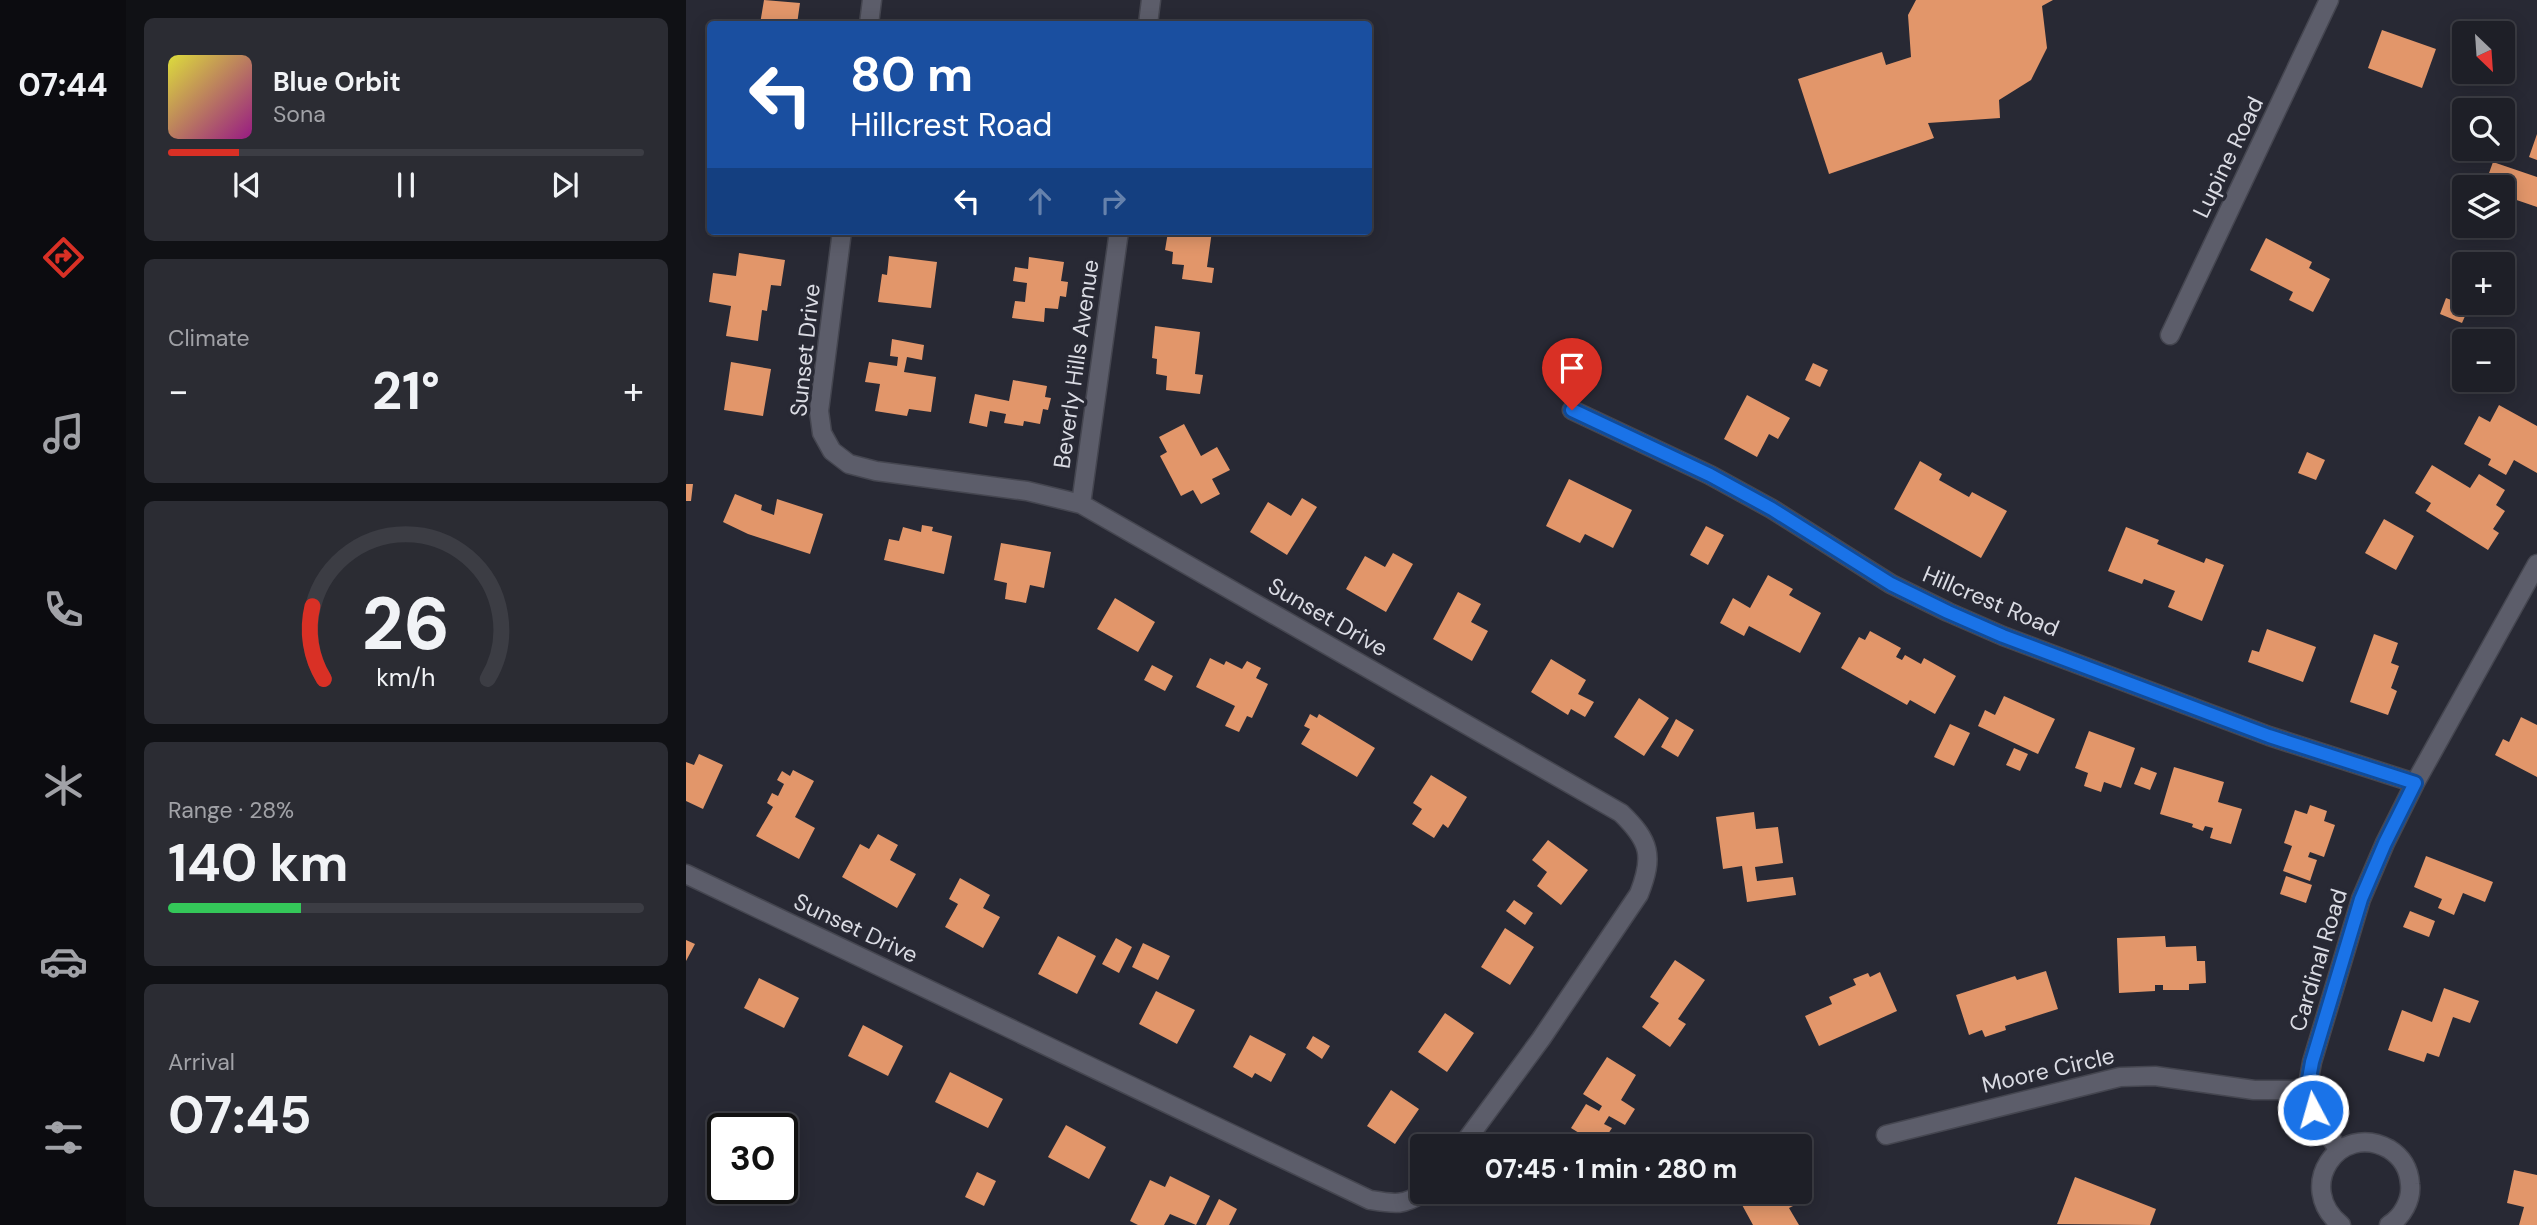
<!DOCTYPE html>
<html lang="en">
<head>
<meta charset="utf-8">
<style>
  :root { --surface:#1e1f27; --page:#2b2c33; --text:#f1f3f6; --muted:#a1a2a7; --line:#3c3d44; --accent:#d93025 }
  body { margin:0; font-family:"DM Sans",sans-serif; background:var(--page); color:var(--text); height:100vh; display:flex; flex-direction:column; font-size:26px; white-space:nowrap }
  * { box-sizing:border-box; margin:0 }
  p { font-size:23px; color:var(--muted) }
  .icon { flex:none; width:38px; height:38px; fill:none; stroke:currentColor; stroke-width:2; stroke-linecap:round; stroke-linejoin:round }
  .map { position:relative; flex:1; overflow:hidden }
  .details { display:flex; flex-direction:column; gap:18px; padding:18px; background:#101115; width:560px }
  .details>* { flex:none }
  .top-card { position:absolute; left:21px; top:21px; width:665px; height:214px; border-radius:7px; box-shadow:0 4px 18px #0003,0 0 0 2px var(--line); background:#1a4fa0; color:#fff; overflow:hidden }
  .needle { width:46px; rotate:155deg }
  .fabs { position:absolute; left:1766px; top:21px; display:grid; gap:14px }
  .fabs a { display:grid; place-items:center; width:63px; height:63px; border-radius:7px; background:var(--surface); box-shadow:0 4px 18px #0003,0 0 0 2px var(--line); font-size:35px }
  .speed { position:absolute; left:21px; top:1113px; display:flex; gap:14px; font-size:35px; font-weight:700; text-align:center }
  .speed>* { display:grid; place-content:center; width:91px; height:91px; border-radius:50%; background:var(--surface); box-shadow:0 4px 18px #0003,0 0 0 2px var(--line); line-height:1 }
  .speed .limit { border:4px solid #111; border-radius:10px; background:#fff; color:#111 }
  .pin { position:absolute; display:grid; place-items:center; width:60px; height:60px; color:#fff; margin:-72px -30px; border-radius:50% 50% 50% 0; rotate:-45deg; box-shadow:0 0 7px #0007 }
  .pin .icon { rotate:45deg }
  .me { position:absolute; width:77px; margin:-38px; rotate:354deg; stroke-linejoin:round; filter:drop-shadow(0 0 5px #0008) }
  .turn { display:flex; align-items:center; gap:24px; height:147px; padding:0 28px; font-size:32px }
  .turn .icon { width:91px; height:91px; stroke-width:2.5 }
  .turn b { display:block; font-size:49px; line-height:60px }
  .lanes { display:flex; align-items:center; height:66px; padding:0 28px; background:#0003; justify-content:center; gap:35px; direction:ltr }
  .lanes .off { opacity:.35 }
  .big { font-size:52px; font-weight:700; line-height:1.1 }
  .details .widget { flex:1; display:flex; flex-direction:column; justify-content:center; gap:10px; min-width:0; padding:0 24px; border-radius:10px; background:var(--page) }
  .details .dial { align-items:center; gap:0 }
  .dial svg { height:182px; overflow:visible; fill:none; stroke:var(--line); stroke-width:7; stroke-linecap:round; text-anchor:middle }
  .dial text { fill:var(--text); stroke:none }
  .song { display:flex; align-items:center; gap:21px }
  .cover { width:84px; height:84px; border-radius:10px; background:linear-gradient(135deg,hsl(60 70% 55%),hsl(310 70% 35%)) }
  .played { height:7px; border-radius:4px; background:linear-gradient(90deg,var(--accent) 15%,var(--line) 15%) }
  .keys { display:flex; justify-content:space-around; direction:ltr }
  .heat { display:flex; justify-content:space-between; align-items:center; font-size:38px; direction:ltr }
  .charge { height:10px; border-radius:5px; background:linear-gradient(90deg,#34c759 28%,var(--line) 0) }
  .trip { position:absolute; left:724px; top:1134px; width:402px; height:70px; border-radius:7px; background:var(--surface); box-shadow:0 4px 18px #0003,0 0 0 2px var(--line); font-weight:700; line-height:70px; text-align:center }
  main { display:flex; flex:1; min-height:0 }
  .tab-bar { display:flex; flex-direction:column; width:126px; justify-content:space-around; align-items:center; background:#0c0c10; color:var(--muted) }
  .tab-bar .icon { width:49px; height:49px }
  .tab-bar .on { color:var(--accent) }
  .tab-bar b { font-size:32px; color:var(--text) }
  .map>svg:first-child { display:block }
  .building { fill:#e2966a }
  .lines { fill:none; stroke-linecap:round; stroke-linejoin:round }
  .minor-casing { stroke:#454650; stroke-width:21 }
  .minor { stroke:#5c5d6a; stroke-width:18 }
  .route-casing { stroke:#114b97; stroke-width:18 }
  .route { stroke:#1a73e8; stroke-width:12 }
  .labels { text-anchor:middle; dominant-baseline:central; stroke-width:7; stroke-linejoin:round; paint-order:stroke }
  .street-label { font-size:23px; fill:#dadbe3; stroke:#282934 }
</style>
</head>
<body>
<main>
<nav class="tab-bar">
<b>07:44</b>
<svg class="icon on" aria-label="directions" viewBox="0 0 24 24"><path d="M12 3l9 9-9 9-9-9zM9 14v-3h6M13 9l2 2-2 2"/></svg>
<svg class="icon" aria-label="music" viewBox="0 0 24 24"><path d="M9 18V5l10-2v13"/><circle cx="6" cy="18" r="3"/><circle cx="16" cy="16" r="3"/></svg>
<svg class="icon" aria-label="phone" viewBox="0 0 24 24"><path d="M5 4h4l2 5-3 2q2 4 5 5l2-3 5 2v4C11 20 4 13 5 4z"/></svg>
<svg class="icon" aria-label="climate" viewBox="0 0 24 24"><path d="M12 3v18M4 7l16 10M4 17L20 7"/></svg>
<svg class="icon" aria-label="car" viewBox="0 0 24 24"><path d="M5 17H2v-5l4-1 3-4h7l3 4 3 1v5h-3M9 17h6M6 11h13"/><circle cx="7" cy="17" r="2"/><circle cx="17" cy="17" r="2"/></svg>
<svg class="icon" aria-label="filters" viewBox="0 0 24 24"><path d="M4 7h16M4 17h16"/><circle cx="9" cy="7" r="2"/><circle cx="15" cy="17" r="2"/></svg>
</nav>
<section class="details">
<div class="widget">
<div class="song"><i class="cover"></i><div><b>Blue Orbit</b><p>Sona</p></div></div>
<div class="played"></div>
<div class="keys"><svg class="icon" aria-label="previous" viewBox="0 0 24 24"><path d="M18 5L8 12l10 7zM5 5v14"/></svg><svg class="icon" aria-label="pause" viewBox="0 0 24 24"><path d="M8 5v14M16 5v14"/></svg><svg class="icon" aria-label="next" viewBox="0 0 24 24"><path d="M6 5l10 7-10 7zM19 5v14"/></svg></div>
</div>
<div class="widget"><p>Climate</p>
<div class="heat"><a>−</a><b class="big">21°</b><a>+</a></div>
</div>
<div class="widget dial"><svg viewBox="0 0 100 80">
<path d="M14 69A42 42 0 1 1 86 69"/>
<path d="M14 69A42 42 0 0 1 9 37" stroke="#d93025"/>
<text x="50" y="56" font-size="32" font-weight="700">26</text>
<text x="50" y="72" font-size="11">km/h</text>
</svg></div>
<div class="widget"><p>Range · 28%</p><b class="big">140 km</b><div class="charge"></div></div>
<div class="widget"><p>Arrival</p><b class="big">07:45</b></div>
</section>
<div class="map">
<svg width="1851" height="1225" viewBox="0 0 1851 1225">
  <rect width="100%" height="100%" fill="#282934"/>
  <path class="building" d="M78,0L114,3L111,24H74Z
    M1230,0H1367L1356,6L1361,48L1345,80L1313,100L1314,118L1242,123L1248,138L1143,174L1112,79L1196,52L1200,65L1225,57L1222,15Z
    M1696,30L1750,49L1736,88L1682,68Z
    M1851,134V160L1843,157Z
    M1807,162L1851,177V207L1816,195V187H1798Z
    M491,231H526L521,267L528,268L526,283L496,279L498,265L486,264L487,252L479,250L482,232L491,233Z
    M1580,238L1626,262L1623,268L1644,279L1627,312L1603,300L1607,292L1564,270Z
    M53,253L99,260L95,286L85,285L81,311L76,310L72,341L40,336L45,306L23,302L27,273L50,276Z
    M203,256L251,262L245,308L192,302L196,274L201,275Z
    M343,257L378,262L375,281L382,282L380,297L374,296L372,309L359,308L358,322L326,318L329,301L339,302L341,283L327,281L329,267L342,269Z
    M1760,298L1783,307L1776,323L1754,314Z
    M469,326L514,332L509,374L517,375L514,394L480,390L481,376L470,374L471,359L466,358Z
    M206,339L238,345L236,360L221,357L218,372L250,377L245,412L223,409L221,416L189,411L194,384L179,382L183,362L211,366L212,357L204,356Z
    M45,362L85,369L77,416L38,410Z
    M1127,363L1142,370L1134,387L1119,380Z
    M327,380L361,386L359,397L365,398L362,410L357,409L354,424L338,421L337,426L318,423L320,414L304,411L301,427L283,423L289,394L323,401Z
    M1061,395L1104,418L1092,439L1083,434L1071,457L1038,439Z
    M1813,405L1851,426V473L1828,460L1820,475L1802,465L1805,459L1778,444L1793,416L1804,422Z
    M498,424L515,456L531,447L544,470L526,479L534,494L515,504L507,490L495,496L474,456L481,452L473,437Z
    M1621,452L1639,460L1630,480L1612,473Z
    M1234,461L1256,474L1253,480L1283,497L1286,492L1321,511L1295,558L1208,509Z
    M1746,465L1784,488L1793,474L1819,490L1810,505L1819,511L1807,529L1813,533L1802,550L1740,511L1745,503L1729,493Z
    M883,479L946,510L927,548L899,534L894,543L860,526Z
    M0,484H7L5,501H0Z
    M49,494L76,505L75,510L88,515L91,499L137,514L124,554L62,534L37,522Z
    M616,498L631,507L601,555L564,532L582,502L605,516Z
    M1698,519L1728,536L1710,570L1679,553Z
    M236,525L247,527L246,531L266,536L258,574L198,560L203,539L213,541L217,527L235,532Z
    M1020,526L1038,535L1022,565L1004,555Z
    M1440,527L1473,540L1471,544L1518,563L1520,558L1538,565L1516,621L1482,607L1489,591L1458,579L1456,584L1422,571Z
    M315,543L365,552L358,588L344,585L340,603L319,599L321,583L308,580Z
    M707,553L727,564L700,612L660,589L679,556L699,567Z
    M1082,575L1107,589L1103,595L1135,613L1114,653L1063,626L1058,636L1034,623L1047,598L1064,608Z
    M772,592L795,604L785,622L802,631L786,661L747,639Z
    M429,598L469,622L452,652L411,629Z
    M1581,629L1630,647L1617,682L1562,662L1566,650L1573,652Z
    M1184,631L1215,648L1210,657L1216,660L1219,655L1235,664L1238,658L1270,676L1249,714L1224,700L1221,705L1155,668L1173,637L1179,640Z
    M1688,634L1712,643L1705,663L1713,666L1705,688L1711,691L1702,715L1664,702Z
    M524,658L538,665L540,661L556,669L561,661L575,668L570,678L582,684L566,718L561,716L553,732L539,726L549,706L510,687Z
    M865,659L900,680L892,694L908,702L899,717L885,709L882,715L845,692Z
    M466,665L487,676L479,691L458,680Z
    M1318,696L1369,719L1352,754L1292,726L1299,710L1309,715Z
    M953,698L983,718L958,756L928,737Z
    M624,714L631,718L633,714L689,748L671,777L615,744L624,729L618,726Z
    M1835,717L1851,725V777L1809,755L1817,739L1823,742Z
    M990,719L1008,730L992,757L975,747Z
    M1264,724L1284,733L1268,766L1248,757Z
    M1403,731L1449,748L1435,788L1418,782L1415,792L1398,786L1402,773L1389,768Z
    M1328,748L1342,754L1334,771L1320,765Z
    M13,754L37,765L17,809L0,801V762L8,765Z
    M1455,767L1471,773L1464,790L1448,784Z
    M1488,767L1538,782L1532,802L1556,809L1545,844L1524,838L1527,828L1519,826L1517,831L1506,827L1507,824L1474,814Z
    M107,770L128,781L109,817L129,828L113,859L70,836L87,807L81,803L86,793L92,796L98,784L91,780L96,771L104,776Z
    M745,775L781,797L762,828L757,824L748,838L726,824L736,809L727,803Z
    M1624,805L1641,811L1638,821L1649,825L1638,857L1624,852L1622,857L1631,860L1624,881L1597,871L1606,846L1598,843L1609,810L1621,814Z
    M1068,812L1070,829L1092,827L1097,863L1069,867L1071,881L1107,877L1110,895L1061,902L1056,866L1037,869L1030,817Z
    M192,834L212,845L204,860L230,874L211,908L156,877L174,844L183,849Z
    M862,840L902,870L875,905L851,886L861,872L846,860Z
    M1740,856L1807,882L1799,902L1777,893L1768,915L1752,908L1756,899L1728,887Z
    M1600,876L1626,885L1620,903L1594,894Z
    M274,878L304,895L297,908L314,917L297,948L259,927L272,904L263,899Z
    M828,900L847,913L839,925L820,911Z
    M1724,911L1749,921L1743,937L1717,927Z
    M819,928L848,947L824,985L795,967Z
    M372,936L410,956L391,994L352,974Z
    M1479,936L1480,947L1510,946L1511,961H1519L1520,983L1503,984V990H1477V985H1469V991L1433,993L1431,938Z
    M430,938L446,947L433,973L416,964Z
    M0,940L9,944L0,961Z
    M457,943L484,956L472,980L446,967Z
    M989,960L1019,980L992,1019L1000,1024L984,1047L956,1027L973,1003L964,997Z
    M1360,971L1372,1009L1319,1026L1320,1030L1299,1037L1296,1030L1283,1035L1270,995L1329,976L1331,980Z
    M1194,972L1211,1011L1133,1046L1119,1016L1146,1004L1143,997L1170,985L1167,979L1182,973L1184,977Z
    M73,978L113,998L98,1028L58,1008Z
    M1758,988L1793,1001L1784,1023L1767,1017L1753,1057L1741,1053L1738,1062L1702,1050L1716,1010L1746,1022Z
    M470,991L509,1010L491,1044L453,1024Z
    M759,1013L788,1033L761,1072L732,1052Z
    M177,1025L217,1046L202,1076L162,1056Z
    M564,1035L600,1054L585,1082L569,1073L566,1078L547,1067Z
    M627,1036L644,1046L636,1059L620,1048Z
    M921,1057L950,1075L935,1100L949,1109L939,1125L923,1116L918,1124L926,1128L914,1146L885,1128L900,1104L913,1111L916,1106L897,1094Z
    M264,1072L317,1099L302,1128L249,1102Z
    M705,1090L733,1109L709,1144L681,1126Z
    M380,1125L420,1147L403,1179L362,1157Z
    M1828,1170L1851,1175V1225H1833L1838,1207L1821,1203Z
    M291,1172L310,1181L298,1206L279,1197Z
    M484,1176L524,1196L510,1225L484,1214L478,1225H452L444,1221L464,1180L479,1187Z
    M1389,1177L1470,1209L1464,1225L1371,1224Z
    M843,1192H869L861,1204Z
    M1049,1192H1099L1107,1206L1103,1208L1113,1225H1067Z
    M533,1199L551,1209L543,1225H520Z"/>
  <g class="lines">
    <defs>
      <path id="minor" d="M183,24L186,0
        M462,24L465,0
        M156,231L133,411L136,433L146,451L163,464L190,471L341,491L395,504L935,813C964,841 968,856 953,894L855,1039L776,1146
        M1484,335L1643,0
        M886,410L1024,475L1086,509L1205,584L1262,612L1317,636L1583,736L1729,783
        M395,504L433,231
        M0,874L684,1200C708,1204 718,1206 738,1192
        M1200,1135L1434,1077L1469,1076L1568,1090H1621
        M1653,1151L1627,1110L1621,1090L1626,1062L1675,899L1699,843L1729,783L1851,564
        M1655,1225C1608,1187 1653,1121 1703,1149C1716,1157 1723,1169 1724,1184C1726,1200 1716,1217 1703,1225"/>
    </defs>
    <use href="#minor" class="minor-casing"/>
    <use href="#minor" class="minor"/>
  </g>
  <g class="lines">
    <defs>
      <path id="route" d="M886,410L1024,475L1086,509L1205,584L1262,612L1317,636L1583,736L1729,783L1699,843L1675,899L1626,1062L1621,1090L1627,1110"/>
    </defs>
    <use href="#route" class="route-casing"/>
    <use href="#route" class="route"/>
  </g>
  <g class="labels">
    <g class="street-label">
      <text transform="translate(1542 157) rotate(-64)">Lupine Road</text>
      <text transform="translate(119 350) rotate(-84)">Sunset Drive</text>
      <text transform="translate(390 364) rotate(-82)">Beverly Hills Avenue</text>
      <text transform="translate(1305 601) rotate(23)">Hillcrest Road</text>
      <text transform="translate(642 617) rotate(30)">Sunset Drive</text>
      <text transform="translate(170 928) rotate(25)">Sunset Drive</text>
      <text transform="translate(1632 960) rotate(-73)">Cardinal Road</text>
      <text transform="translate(1362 1070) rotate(-13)">Moore Circle</text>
    </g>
  </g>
</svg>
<div class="fabs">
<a><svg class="needle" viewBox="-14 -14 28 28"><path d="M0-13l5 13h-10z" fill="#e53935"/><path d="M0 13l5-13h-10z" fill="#a1a2a7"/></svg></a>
<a><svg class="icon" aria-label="search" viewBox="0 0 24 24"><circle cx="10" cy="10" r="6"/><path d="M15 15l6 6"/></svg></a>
<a><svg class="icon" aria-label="layers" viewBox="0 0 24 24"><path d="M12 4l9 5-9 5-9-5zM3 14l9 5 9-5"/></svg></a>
<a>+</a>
<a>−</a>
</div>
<div class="speed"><div class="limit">30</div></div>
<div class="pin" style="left:886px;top:410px;background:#d93025"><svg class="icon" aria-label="arrive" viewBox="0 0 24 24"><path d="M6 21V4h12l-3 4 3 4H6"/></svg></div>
<svg class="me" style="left:1627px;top:1110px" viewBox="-20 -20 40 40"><circle r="17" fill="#1a73e8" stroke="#fff" stroke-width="3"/><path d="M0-11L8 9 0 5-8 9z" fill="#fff"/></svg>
<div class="trip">07:45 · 1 min · 280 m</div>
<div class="top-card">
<div class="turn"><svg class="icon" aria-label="left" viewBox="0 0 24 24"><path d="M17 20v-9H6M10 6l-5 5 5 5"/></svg><div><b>80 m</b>Hillcrest Road</div></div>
<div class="lanes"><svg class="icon" aria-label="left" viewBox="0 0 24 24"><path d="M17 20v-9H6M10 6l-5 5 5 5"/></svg><svg class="icon off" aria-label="ahead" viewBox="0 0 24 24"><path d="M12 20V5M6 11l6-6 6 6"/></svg><svg class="icon off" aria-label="right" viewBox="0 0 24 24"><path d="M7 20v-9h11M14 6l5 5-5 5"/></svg></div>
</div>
</div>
</main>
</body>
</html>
